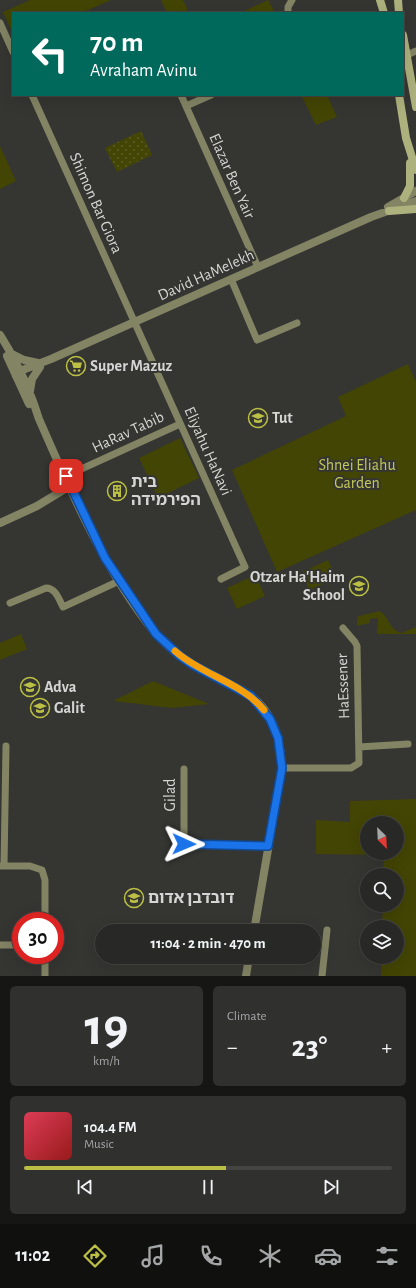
<!DOCTYPE html>
<html lang="en">
<head>
<meta charset="utf-8">
<style>
  :root { --surface:#282826; --page:#30302e; --text:#f1f3f6; --muted:#a5a6a7; --line:#444443; --accent:#bbc044 }
  body { margin:0; font-family:"Alegreya Sans","Noto Sans Hebrew",sans-serif; background:var(--page); color:var(--text); height:100vh; display:flex; flex-direction:column; font-size:15px; white-space:nowrap }
  * { box-sizing:border-box; margin:0 }
  p { font-size:13px; color:var(--muted) }
  .icon { flex:none; width:22px; height:22px; fill:none; stroke:currentColor; stroke-width:2; stroke-linecap:round; stroke-linejoin:round }
  .map { position:relative; height:976px; overflow:hidden }
  .side { display:flex; flex-direction:column; gap:10px; padding:10px; background:#161615; flex:1 }
  .side>* { flex:none }
  .top-card { position:absolute; left:12px; top:12px; width:392px; height:84px; border-radius:0px; box-shadow:0 4px 16px #0002,0 0 0 1px var(--line); background:#00695c; color:#fff; overflow:hidden }
  .needle { width:26px; rotate:156deg }
  .tools { position:absolute; left:360px; top:816px; display:grid; gap:8px }
  .tools a { display:grid; place-items:center; width:44px; height:44px; border-radius:50%; background:var(--surface); box-shadow:0 4px 16px #0002,0 0 0 1px var(--line); font-size:20px }
  .speed { position:absolute; left:12px; top:912px; display:flex; gap:8px; font-size:20px; font-weight:700; text-align:center }
  .speed>* { display:grid; place-content:center; width:52px; height:52px; border-radius:50%; background:var(--surface); box-shadow:0 4px 16px #0002,0 0 0 1px var(--line); line-height:1 }
  .speed .limit { border:6px solid #d22; background:#fff; color:#111 }
  .pin { position:absolute; display:grid; place-items:center; width:34px; height:34px; color:#fff; margin:-17px; border-radius:8px; box-shadow:0 2px 6px #0006 }
  .me { position:absolute; width:44px; margin:-22px; rotate:91deg; stroke-linejoin:round; filter:drop-shadow(0 0 3px #0008) }
  .turn { display:flex; align-items:center; gap:14px; height:84px; padding:0 12px; font-size:18px }
  .turn .icon { width:52px; height:52px; stroke-width:2.5 }
  .turn b { display:block; font-size:28px; line-height:34px }
  .big { font-size:30px; font-weight:700; line-height:1.1 }
  .side .card { flex:1; display:flex; flex-direction:column; justify-content:center; gap:6px; min-width:0; padding:0 14px; border-radius:6px; background:var(--page) }
  .side .dial { align-items:center; gap:0 }
  .dial b { font-size:52px; line-height:1 }
  .song { display:flex; align-items:center; gap:12px }
  .cover { width:48px; height:48px; border-radius:6px; background:linear-gradient(135deg,hsl(350 70% 55%),hsl(0 70% 35%)) }
  .played { height:4px; border-radius:2px; background:linear-gradient(90deg,var(--accent) 55%,var(--line) 55%) }
  .keys { display:flex; justify-content:space-around; direction:ltr }
  .heat { display:flex; justify-content:space-between; align-items:center; font-size:22px; direction:ltr }
  .side .tiles { flex:1; display:grid; gap:10px; grid-template-columns:1fr 1fr }
  .card:last-child { grid-column:span 2 }
  .trip { position:absolute; left:95px; top:924px; width:226px; height:40px; border-radius:20px; background:var(--surface); box-shadow:0 4px 16px #0002,0 0 0 1px var(--line); font-weight:700; line-height:40px; text-align:center }
  .tab-bar { display:flex; height:64px; justify-content:space-around; align-items:center; background:#10100f; color:var(--muted) }
  .tab-bar .icon { width:28px; height:28px }
  .tab-bar .current { color:var(--accent) }
  .tab-bar b { font-size:18px; color:var(--text) }
  .map>svg:first-child { display:block }
  .green { fill:#434504; fill-rule:evenodd }
  .garden { fill:url(#garden-dots) }
  .lines { fill:none; stroke-linecap:round; stroke-linejoin:round }
  .minor { stroke:#828464; stroke-width:7 }
  .tertiary { stroke:#828464; stroke-width:8 }
  .secondary { stroke:#adb17d; stroke-width:8 }
  .route-casing { stroke:#114b97; stroke-width:10 }
  .route { stroke:#1a73e8; stroke-width:7 }
  .slow { stroke:#f59e0b; stroke-width:7 }
  .labels { text-anchor:middle; dominant-baseline:central; stroke-width:4; stroke-linejoin:round; paint-order:stroke }
  .street-label { font-size:16px; fill:#d5d5d3; stroke:#353532 }
  .poi-label { font-size:16px; font-weight:bold; fill:#d5d5d3; stroke:#353532; text-anchor:start }
  .park-label { font-size:16px; fill:#c3c85a; stroke:#353532 }
</style>
</head>
<body>
<div class="map">
<svg width="416" height="976" viewBox="0 0 416 976">
  <defs>
    <pattern id="garden-dots" width="8" height="8" patternUnits="userSpaceOnUse"><rect width="8" height="8" fill="#434504"/><path d="M2 2h.1M6 6h.1" fill="none" stroke="#5d5f28" stroke-width="1.8" stroke-linecap="round"/></pattern>
  </defs>
  <rect width="100%" height="100%" fill="#353532"/>
  <path class="green" d="M30,0H111L86,11V13H13V34L3,12Z
    M161,0H183L188,10L180,13H167Z
    M268,0L275,13H240Z
    M301,95H327L337,117L316,125Z
    M0,146L16,181L0,189Z
    M408,364L416,382V510L277,572L232,470L346,416L338,397Z
    M180,438L199,478L158,498L139,458Z
    M328,560L336,578L309,590L302,572Z
    M255,575L265,596L237,609L227,588Z
    M379,611C390,616 387,628 401,633L416,627V634H377L378,618L370,619V623L357,626V618L359,616Z
    M21,634L27,649L0,660V643Z
    M153,681L209,704L172,708L113,701Z
    M416,799V976H381L382,957H397V927H382L383,905H397V875H383L384,855L316,854V820L350,822V801ZM367,823H397V853H367Z"/>
  <path class="garden" d="M141,131L152,155L117,172L105,148Z"/>
  <g class="lines">
    <path class="minor" d="M288,13V7L292,0
      M0,23L13,52
      M407,55L416,51
      M32,95L245,567L221,579
      M181,95L258,267
      M186,106L211,95
      M231,279L257,340L297,323
      M66,476L180,424
      M10,603L46,588C56,588 59,600 63,607L119,581
      M359,747L408,744
      M282,768H351L359,763L357,646L355,642L343,628
      M184,769V844L268,845
      M0,866H30L42,870L45,880V921
      M4,866L6,746
      M0,945H21
      M45,955V976
      M322,976L327,930"/>
    <path class="tertiary" d="M388,207L416,191
      M0,335C12,354 22,373 30,394C34,402 36,411 39,419C70,490 106,574 156,634C174,655 199,669 224,682C233,686 243,690 251,696C274,713 281,741 282,768L254,931
      M12,354L24,360L38,363
      M7,356L29,404
      M16,376L20,371L51,359L371,217L416,201
      M30,391L32,379L40,367
      M0,523L37,506L70,486
      M246,976L249,957"/>
    <path class="secondary" d="M380,0L384,13
      M398,0L399,13
      M403,35L416,107
      M399,95L406,138L416,170
      M404,198L410,186V163
      M389,211L416,209"/>
  </g>
  <g class="lines">
    <defs>
      <path id="route" d="M66,476L105,558L156,634L180,656L193,665L251,696L270,719L278,738L282,768L268,846L184,844"/>
    </defs>
    <use href="#route" class="route-casing"/>
    <use href="#route" class="route"/>
    <path class="slow" d="M175,651C202,675 241,682 264,710"/>
  </g>
  <defs>
    <symbol id="supermarket-ring" viewBox="-11 -11 22 22"><circle r="9.5" fill="#353532" stroke="#bbc044" stroke-width="1.5"/><path d="M-6-5.5h2.5l.6 2H6L4.5 2H-2.5L-4.4-4H-6ZM-1.5 3.2a1.3 1.3 0 1 0 .1 0ZM3 3.2a1.3 1.3 0 1 0 .1 0Z" fill="#bbc044"/></symbol>
    <symbol id="school-ring" viewBox="-11 -11 22 22"><circle r="9.5" fill="#353532" stroke="#bbc044" stroke-width="1.5"/><path d="M0-5L7-2L0 1L-7-2ZM-4 1L0 2.5L4 1V4Q0 6-4 4Z" fill="#bbc044"/></symbol>
    <symbol id="building-ring" viewBox="-11 -11 22 22"><circle r="9.5" fill="#353532" stroke="#bbc044" stroke-width="1.5"/><path d="M-4-6H4V6H1V3H-1V6H-4ZM-2.5-4.3h1.7v1.8h-1.7ZM.8-4.3h1.7v1.8H.8ZM-2.5-1h1.7V.8h-1.7ZM.8-1h1.7V.8H.8Z" fill="#bbc044"/></symbol>
  </defs>
  <g fill-rule="evenodd">
    <use href="#supermarket-ring" x="65" y="355" width="22" height="22"/>
    <use href="#school-ring" x="247" y="407" width="22" height="22"/>
    <use href="#building-ring" x="106" y="480" width="22" height="22"/>
    <use href="#school-ring" x="348" y="575" width="22" height="22"/>
    <use href="#school-ring" x="19" y="676" width="22" height="22"/>
    <use href="#school-ring" x="29" y="697" width="22" height="22"/>
    <use href="#school-ring" x="123" y="887" width="22" height="22"/>
  </g>
  <g class="labels">
    <g class="street-label">
      <text transform="translate(232 176) rotate(66)">Elazar Ben Yair</text>
      <text transform="translate(96 203) rotate(66)">Shimon Bar Giora</text>
      <text transform="translate(206 275) rotate(-24)">David HaMelekh</text>
      <text transform="translate(128 432) rotate(-25)">HaRav Tabib</text>
      <text transform="translate(208 451) rotate(66)">Eliyahu HaNavi</text>
      <text transform="translate(343 686) rotate(-92)">HaEssener</text>
      <text transform="translate(170 795) rotate(-90)">Gilad</text>
    </g>
    <g class="poi-label">
      <text x="90" y="366">Super Mazuz</text>
      <text x="272" y="418">Tut</text>
      <text x="131" y="482">בית<tspan x="131" dy="18">הפירמידה</tspan></text>
      <text x="345" y="577" text-anchor="end">Otzar Ha'Haim<tspan x="345" dy="18">School</tspan></text>
      <text x="44" y="687">Adva</text>
      <text x="54" y="708">Galit</text>
      <text x="148" y="898">דובדבן אדום</text>
    </g>
    <g class="park-label">
      <text x="357" y="465">Shnei Eliahu<tspan x="357" dy="18">Garden</tspan></text>
    </g>
  </g>
</svg>
<div class="tools">
<a><svg class="needle" viewBox="-14 -14 28 28"><path d="M0-13l5 13h-10z" fill="#e53935"/><path d="M0 13l5-13h-10z" fill="#a5a6a7"/></svg></a>
<a><svg class="icon" aria-label="search" viewBox="0 0 24 24"><circle cx="10" cy="10" r="6"/><path d="M15 15l6 6"/></svg></a>
<a><svg class="icon" aria-label="layers" viewBox="0 0 24 24"><path d="M12 4l9 5-9 5-9-5zM3 14l9 5 9-5"/></svg></a>
</div>
<div class="speed"><div class="limit">30</div></div>
<div class="pin" style="left:66px;top:476px;background:#d93025"><svg class="icon" aria-label="arrive" viewBox="0 0 24 24"><path d="M6 21V4h12l-3 4 3 4H6"/></svg></div>
<svg class="me" style="left:184px;top:844px" viewBox="-20 -20 40 40"><path d="M0-17L14 15 0 8-14 15z" fill="#1a73e8" stroke="#fff" stroke-width="4"/></svg>
<div class="trip">11:04 · 2 min · 470 m</div>
<div class="top-card">
<div class="turn"><svg class="icon" aria-label="left" viewBox="0 0 24 24"><path d="M17 20v-9H6M10 6l-5 5 5 5"/></svg><div><b>70 m</b>Avraham Avinu</div></div>
</div>
</div>
<section class="side">
<div class="tiles">
<div class="card dial"><b>19</b><p>km/h</p></div>
<div class="card"><p>Climate</p>
<div class="heat"><a>−</a><b class="big">23°</b><a>+</a></div>
</div>
<div class="card">
<div class="song"><i class="cover"></i><div><b>104.4 FM</b><p>Music</p></div></div>
<div class="played"></div>
<div class="keys"><svg class="icon" aria-label="previous" viewBox="0 0 24 24"><path d="M18 5L8 12l10 7zM5 5v14"/></svg><svg class="icon" aria-label="pause" viewBox="0 0 24 24"><path d="M8 5v14M16 5v14"/></svg><svg class="icon" aria-label="next" viewBox="0 0 24 24"><path d="M6 5l10 7-10 7zM19 5v14"/></svg></div>
</div>
</div>
</section>
<nav class="tab-bar">
<b>11:02</b>
<svg class="icon current" aria-label="directions" viewBox="0 0 24 24"><path d="M12 3l9 9-9 9-9-9zM9 14v-3h6M13 9l2 2-2 2"/></svg>
<svg class="icon" aria-label="music" viewBox="0 0 24 24"><path d="M9 18V5l10-2v13"/><circle cx="6" cy="18" r="3"/><circle cx="16" cy="16" r="3"/></svg>
<svg class="icon" aria-label="phone" viewBox="0 0 24 24"><path d="M5 4h4l2 5-3 2q2 4 5 5l2-3 5 2v4C11 20 4 13 5 4z"/></svg>
<svg class="icon" aria-label="climate" viewBox="0 0 24 24"><path d="M12 3v18M4 7l16 10M4 17L20 7"/></svg>
<svg class="icon" aria-label="car" viewBox="0 0 24 24"><path d="M5 17H2v-5l4-1 3-4h7l3 4 3 1v5h-3M9 17h6M6 11h13"/><circle cx="7" cy="17" r="2"/><circle cx="17" cy="17" r="2"/></svg>
<svg class="icon" aria-label="filters" viewBox="0 0 24 24"><path d="M4 7h16M4 17h16"/><circle cx="9" cy="7" r="2"/><circle cx="15" cy="17" r="2"/></svg>
</nav>
</body>
</html>
